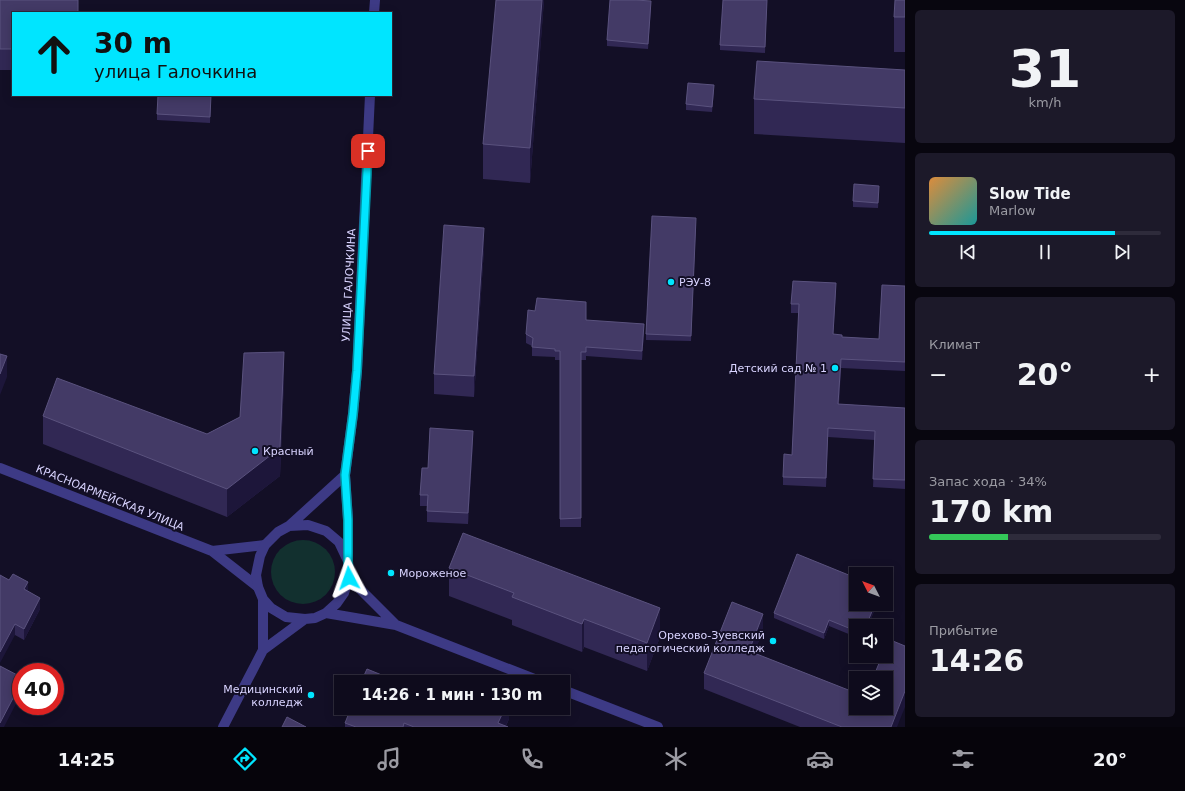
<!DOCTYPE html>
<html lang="ru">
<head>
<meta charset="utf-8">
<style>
  :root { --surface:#0e0b1c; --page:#1c1929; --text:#f1f3f6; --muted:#9b9ba3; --line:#2e2b3b; --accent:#00e5ff }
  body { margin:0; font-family:"DejaVu Sans",sans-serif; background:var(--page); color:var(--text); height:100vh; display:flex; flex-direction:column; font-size:15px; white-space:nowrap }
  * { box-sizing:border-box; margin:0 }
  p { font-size:13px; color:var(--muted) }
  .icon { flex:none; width:22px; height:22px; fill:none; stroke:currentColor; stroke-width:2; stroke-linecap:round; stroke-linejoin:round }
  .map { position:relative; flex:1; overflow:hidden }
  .details { display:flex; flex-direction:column; gap:10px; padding:10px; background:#08060f; width:280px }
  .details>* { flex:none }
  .guide { position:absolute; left:12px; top:12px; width:380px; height:84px; border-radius:0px; box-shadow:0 2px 10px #0003,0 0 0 1px var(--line); background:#00e5ff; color:#111; overflow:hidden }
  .needle { width:26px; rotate:312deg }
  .fabs { position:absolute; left:849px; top:567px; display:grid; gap:8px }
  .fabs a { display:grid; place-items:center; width:44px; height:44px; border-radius:0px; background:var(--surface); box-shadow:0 2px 10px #0003,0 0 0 1px var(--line); font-size:20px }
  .speed { position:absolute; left:12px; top:663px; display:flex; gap:8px; font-size:20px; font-weight:700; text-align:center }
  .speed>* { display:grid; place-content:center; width:52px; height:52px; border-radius:50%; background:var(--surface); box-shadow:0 2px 10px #0003,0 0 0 1px var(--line); line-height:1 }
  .speed .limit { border:6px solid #d22; background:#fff; color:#111 }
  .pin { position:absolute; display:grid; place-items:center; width:34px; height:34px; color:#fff; margin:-17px; border-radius:8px; box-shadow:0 2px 6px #0006 }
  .me { position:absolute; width:44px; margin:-22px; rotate:356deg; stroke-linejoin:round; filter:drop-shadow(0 0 3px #0008) }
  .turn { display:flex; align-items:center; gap:14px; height:84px; padding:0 16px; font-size:18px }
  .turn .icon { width:52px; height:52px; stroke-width:2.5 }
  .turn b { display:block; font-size:28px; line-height:34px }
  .big { font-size:30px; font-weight:700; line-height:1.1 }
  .details .tile { flex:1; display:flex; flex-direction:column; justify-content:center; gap:6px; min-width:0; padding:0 14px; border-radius:6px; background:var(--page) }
  .details .dial { align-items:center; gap:0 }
  .dial b { font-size:52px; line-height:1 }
  .song { display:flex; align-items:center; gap:12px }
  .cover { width:48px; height:48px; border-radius:6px; background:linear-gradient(135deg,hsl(30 70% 55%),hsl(180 70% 35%)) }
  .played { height:4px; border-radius:2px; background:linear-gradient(90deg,var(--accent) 80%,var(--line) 80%) }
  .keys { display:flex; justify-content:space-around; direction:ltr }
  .heat { display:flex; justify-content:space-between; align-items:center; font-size:22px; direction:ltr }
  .charge { height:6px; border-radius:3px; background:linear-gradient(90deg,#34c759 34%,var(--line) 0) }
  .trip { position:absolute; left:334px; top:675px; width:236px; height:40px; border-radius:0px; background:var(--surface); box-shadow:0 2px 10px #0003,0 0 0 1px var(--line); font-weight:700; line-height:40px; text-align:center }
  .tabs { display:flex; height:64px; justify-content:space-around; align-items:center; background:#06040b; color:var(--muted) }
  .tabs .icon { width:28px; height:28px }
  .tabs .selected { color:var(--accent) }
  .tabs b { font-size:18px; color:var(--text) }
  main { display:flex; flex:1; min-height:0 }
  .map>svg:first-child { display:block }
  .green { fill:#12302f }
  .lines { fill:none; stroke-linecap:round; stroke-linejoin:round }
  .minor { stroke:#3d3a85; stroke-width:10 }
  .tertiary { stroke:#3d3a85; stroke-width:10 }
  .wall { fill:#312854 }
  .shaded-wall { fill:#1d163a }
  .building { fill:#433a66; stroke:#5a527e }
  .route-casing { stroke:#0095a6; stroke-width:10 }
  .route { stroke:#00e5ff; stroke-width:7 }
  .poi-dot { fill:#00e5ff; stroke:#130f26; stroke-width:1.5 }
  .labels { text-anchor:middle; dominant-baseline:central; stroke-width:4; stroke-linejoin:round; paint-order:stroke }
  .poi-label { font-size:11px; fill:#d9d4ff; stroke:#130f26; text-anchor:start }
  .street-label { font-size:11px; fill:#d9d4ff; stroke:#130f26 }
</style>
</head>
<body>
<main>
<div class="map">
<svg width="905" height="727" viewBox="0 0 905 727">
  <rect width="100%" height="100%" fill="#130f26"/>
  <path class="green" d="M271 572a32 32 0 1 1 64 0a32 32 0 1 1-64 0Z"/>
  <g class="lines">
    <path class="minor" d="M0,468L212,551L258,587
      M212,551L265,545"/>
    <path class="tertiary" d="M374,13L375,0
      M289,526L345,475
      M348,561L339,542L326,531L308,525L289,526L278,532L265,545L260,556L256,575L258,587L263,599L271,608L286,617L305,619L315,618L326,613L337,603L344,593L349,578L348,561V520L345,475L353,414L357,371L370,95
      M349,578L396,625
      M263,599V650
      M326,613L396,625L542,682
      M563,690L658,727
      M223,727L263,650L305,619"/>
  </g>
  <path class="wall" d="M0,0L13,13V70H0Z
    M544,0L530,183L483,179V144Z
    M767,0L765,53L720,50V45Z
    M905,0V52H894V17Z
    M651,7L648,49L607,46V40Z
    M905,70V143L754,134V99Z
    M714,91L712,112L686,110V104Z
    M211,95L210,123L157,120V114Z
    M879,192L878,208L853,207V201Z
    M696,223L691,341L646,340V334Z
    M484,249L474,397L434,394V374Z
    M905,286V371L841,368L839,404L905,408V489L873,487L875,440L828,437L826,487L783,485V477L792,455L799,313H791V304L836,292L833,334L842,337L879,339Z
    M586,320L644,333L642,360L586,356V360H581V527H560V360H555V357L532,356V346L526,343V334Z
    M284,381L280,476L227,517L43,444V416L207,434L240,417Z
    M473,442L468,524L427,522V506H420V495L428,468Z
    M449,568L660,637L647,671L584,647L582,652L512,625V620L449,596Z
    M0,575L28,592L40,609L24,640L15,635Z
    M856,604H877L868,626H856V637L829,626L824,639L774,618V613Z
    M763,630L754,653L897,727H800L704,689V673Z
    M509,708V719L506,726L508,727H345V723Z"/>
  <path class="shaded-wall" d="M542,0H544L530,183V148Z
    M651,1V7L648,49V44Z
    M484,228V249L474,397V376Z
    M836,283V292L833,343V334Z
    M644,324V333L642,360V351Z
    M284,352V381L280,476L227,517V489Z
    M7,356V377L0,395V374Z
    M841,359V368L838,413V404Z
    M828,428V437L826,487V478Z
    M473,431V442L468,524V513Z
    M28,582V593L24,589Z
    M40,598V609L24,640V629Z
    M875,604H877L868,626H866Z
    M660,608V637L647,671V643Z
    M763,614V630L749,667V651Z
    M584,619V647L582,652V624Z
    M829,620V626L824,639V633Z
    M15,624V635L0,663V652Z
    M21,683V694L4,727H0V723Z
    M905,691V707L897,727H891Z
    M505,708H509V719L505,727L498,723Z"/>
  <path class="building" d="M0,0H78V13H13V49H0Z
    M496,0H542L530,148L483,144Z
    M610,0H635L651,1L648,44L607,40Z
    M723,0H767L765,47L720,45Z
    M895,0H905V17H894Z
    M757,61L905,70V108L754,99Z
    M688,83L714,85L712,107L686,104Z
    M158,95H211L210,117L157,114Z
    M854,184L879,186L878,203L853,201Z
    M652,216L696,218L691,336L646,334Z
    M444,225L484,228L474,376L434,374Z
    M793,281L836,283L833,334L842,335V337L879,339L882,285L905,286V362L841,359L838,404L905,408V480L873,479L875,431L828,428L826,478L783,477L784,454L792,455L799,304H791Z
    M537,298L586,302V320L644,324L642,351L586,347V352H581V518L560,519V351H555V349L532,347L533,338L526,334L528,310L535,311Z
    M284,352L280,448L227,489L43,416L57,378L207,434L240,417L244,353Z
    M0,354L7,356L0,374Z
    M430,428L473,431L468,513L427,511L428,495H420L422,468H428Z
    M463,533L660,608L647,643L584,619L582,624L512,597L514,593L449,568Z
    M797,554L856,578V604H875L866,626H856V631L829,620L824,633L774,613Z
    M13,574L28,582L24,589L40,598L24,629L15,624L0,652V575L9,580Z
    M732,602L763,614L749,651L856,693V708H886V678H873L882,656H886V645L888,639L905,646V691L891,727H842L704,673Z
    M0,666L21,677V683L0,723Z
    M367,669L399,682H361Z
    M351,708H505L498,723L508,727H414L404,723L403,727H356L345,723Z
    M287,717L306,727H282Z"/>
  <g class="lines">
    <defs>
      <path id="route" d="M349,578L348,561V520L345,475L353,414L357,371L368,151"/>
    </defs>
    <use href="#route" class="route-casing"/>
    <use href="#route" class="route"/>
  </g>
  <g class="poi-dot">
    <circle cx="671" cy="282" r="4"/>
    <circle cx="835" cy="368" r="4"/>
    <circle cx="255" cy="451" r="4"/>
    <circle cx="391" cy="573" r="4"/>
    <circle cx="773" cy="641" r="4"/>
    <circle cx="311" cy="695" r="4"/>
  </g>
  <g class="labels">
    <g class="poi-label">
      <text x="679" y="282">РЭУ-8</text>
      <text x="827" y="368" text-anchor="end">Детский сад № 1</text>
      <text x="263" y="451">Красный</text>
      <text x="399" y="573">Мороженое</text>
      <text x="765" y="635" text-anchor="end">Орехово-Зуевский<tspan x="765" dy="13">педагогический колледж</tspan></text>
      <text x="303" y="689" text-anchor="end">Медицинский<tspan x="303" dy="13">колледж</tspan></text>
    </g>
    <g class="street-label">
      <text transform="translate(349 285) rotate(-87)">УЛИЦА ГАЛОЧКИНА</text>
      <text transform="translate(110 498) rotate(22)">КРАСНОАРМЕЙСКАЯ УЛИЦА</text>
    </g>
  </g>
</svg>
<div class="fabs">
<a><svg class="needle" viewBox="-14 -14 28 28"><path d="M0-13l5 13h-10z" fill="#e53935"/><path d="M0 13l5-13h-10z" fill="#9b9ba3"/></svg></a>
<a><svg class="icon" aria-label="sound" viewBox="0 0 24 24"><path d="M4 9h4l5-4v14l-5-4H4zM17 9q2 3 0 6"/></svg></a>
<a><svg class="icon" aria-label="layers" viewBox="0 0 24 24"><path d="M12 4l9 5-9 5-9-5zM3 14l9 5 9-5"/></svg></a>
</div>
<div class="speed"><div class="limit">40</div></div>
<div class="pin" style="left:368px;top:151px;background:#d93025"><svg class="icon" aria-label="arrive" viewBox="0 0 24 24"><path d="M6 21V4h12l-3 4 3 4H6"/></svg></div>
<svg class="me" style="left:349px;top:578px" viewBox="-20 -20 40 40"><path d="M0-17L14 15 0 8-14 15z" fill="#00e5ff" stroke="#fff" stroke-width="4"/></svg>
<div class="trip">14:26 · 1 мин · 130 m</div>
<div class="guide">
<div class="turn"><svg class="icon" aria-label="ahead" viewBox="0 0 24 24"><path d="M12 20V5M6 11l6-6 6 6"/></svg><div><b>30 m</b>улица Галочкина</div></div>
</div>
</div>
<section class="details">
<div class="tile dial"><b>31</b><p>km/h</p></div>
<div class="tile">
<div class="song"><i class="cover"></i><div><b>Slow Tide</b><p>Marlow</p></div></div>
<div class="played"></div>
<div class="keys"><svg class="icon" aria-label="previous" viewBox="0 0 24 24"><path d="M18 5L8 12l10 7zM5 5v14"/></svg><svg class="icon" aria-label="pause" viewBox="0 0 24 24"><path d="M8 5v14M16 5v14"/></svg><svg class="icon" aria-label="next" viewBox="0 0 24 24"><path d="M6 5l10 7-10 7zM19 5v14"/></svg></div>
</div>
<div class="tile"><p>Климат</p>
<div class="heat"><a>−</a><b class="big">20°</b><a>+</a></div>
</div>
<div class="tile"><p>Запас хода · 34%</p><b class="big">170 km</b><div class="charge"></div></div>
<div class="tile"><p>Прибытие</p><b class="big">14:26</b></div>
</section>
</main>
<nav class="tabs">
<b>14:25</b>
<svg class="icon selected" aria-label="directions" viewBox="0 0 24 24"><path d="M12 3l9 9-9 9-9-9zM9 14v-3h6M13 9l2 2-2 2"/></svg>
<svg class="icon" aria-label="music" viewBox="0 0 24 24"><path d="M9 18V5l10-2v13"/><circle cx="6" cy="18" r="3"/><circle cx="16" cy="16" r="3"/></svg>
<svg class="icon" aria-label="phone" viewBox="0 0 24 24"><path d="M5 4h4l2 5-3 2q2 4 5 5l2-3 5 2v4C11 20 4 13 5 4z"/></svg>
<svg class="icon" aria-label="climate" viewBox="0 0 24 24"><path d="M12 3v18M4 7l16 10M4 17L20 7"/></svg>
<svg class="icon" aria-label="car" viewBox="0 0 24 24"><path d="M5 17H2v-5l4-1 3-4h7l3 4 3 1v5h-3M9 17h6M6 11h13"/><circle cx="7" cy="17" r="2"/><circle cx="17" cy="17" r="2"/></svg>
<svg class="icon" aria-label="filters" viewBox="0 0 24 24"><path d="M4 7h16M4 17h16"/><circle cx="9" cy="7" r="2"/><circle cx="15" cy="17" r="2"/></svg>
<b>20°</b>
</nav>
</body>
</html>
